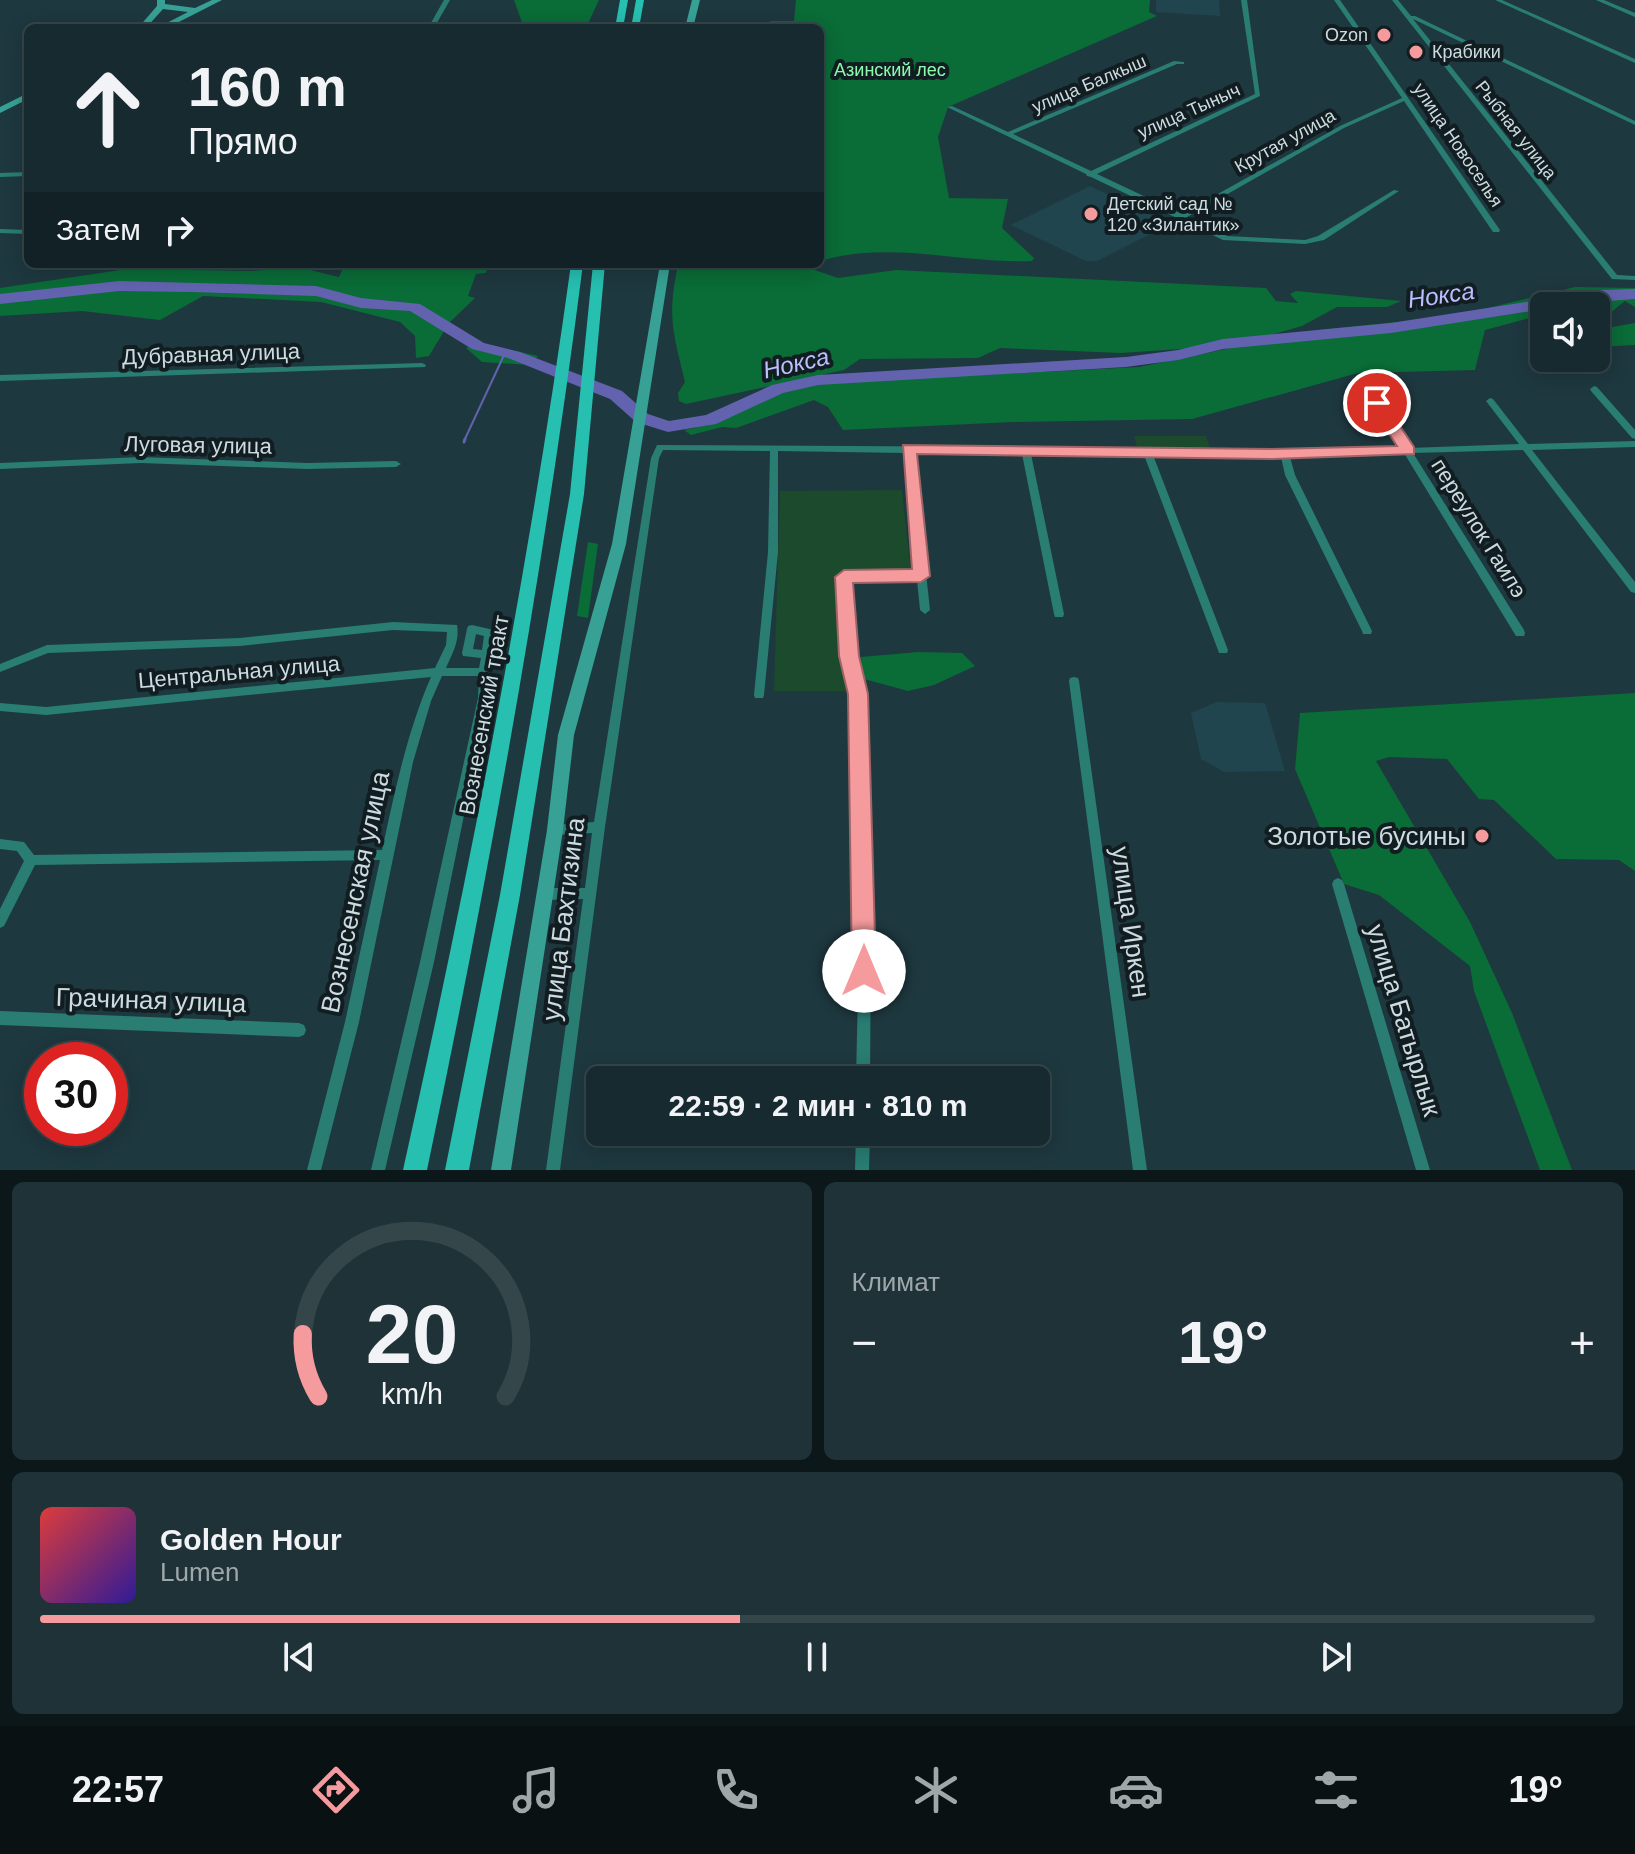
<!DOCTYPE html>
<html lang="ru">
<head>
<meta charset="utf-8">
<style>
  :root { --surface:#162a2f; --page:#1f3237; --text:#f1f3f6; --muted:#9ea7aa; --line:#35464b; --accent:#f59b9d }
  body { margin:0; font-family:Helvetica,sans-serif; background:var(--page); color:var(--text); height:100vh; display:flex; flex-direction:column; font-size:30px; white-space:nowrap }
  * { box-sizing:border-box; margin:0 }
  p { font-size:26px; color:var(--muted) }
  .icon { flex:none; width:44px; height:44px; fill:none; stroke:currentColor; stroke-width:2; stroke-linecap:round; stroke-linejoin:round }
  .map { position:relative; height:1170px; overflow:hidden }
  .drawer { display:flex; flex-direction:column; gap:12px; padding:12px; background:#0c171a; flex:1 }
  .drawer>* { flex:none }
  .hud { position:absolute; left:24px; top:24px; width:800px; height:244px; border-radius:12px; box-shadow:0 4px 20px #0003,0 0 0 2px var(--line); background:#162a2f; color:var(--text); overflow:hidden }
  .tools { position:absolute; left:1530px; top:292px; display:grid; gap:16px }
  .tools a { display:grid; place-items:center; width:80px; height:80px; border-radius:12px; background:var(--surface); box-shadow:0 4px 20px #0003,0 0 0 2px var(--line); font-size:40px }
  .speed { position:absolute; left:24px; top:1042px; display:flex; gap:16px; font-size:40px; font-weight:700; text-align:center }
  .speed>* { display:grid; place-content:center; width:104px; height:104px; border-radius:50%; background:var(--surface); box-shadow:0 4px 20px #0003,0 0 0 2px var(--line); line-height:1 }
  .speed .limit { border:12px solid #d22; background:#fff; color:#111 }
  .pin { position:absolute; display:grid; place-items:center; width:68px; height:68px; color:#fff; margin:-34px; border:4px solid #fff; border-radius:50%; box-shadow:0 2px 8px #0007 }
  .me { position:absolute; width:88px; margin:-44px; rotate:0deg; stroke-linejoin:round; filter:drop-shadow(0 0 6px #0008) }
  .turn { display:flex; align-items:center; gap:28px; height:168px; padding:0 32px; font-size:36px }
  .turn .icon { width:104px; height:104px; stroke-width:2.5 }
  .turn b { display:block; font-size:56px; line-height:68px }
  .then { display:flex; align-items:center; height:76px; padding:0 32px; background:#0003; gap:16px; font-size:30px }
  .big { font-size:60px; font-weight:700; line-height:1.1 }
  .drawer .tile { flex:1; display:flex; flex-direction:column; justify-content:center; gap:12px; min-width:0; padding:0 28px; border-radius:12px; background:var(--page) }
  .drawer .dial { align-items:center; gap:0 }
  .dial svg { height:208px; overflow:visible; fill:none; stroke:var(--line); stroke-width:7; stroke-linecap:round; text-anchor:middle }
  .dial text { fill:var(--text); stroke:none }
  .song { display:flex; align-items:center; gap:24px }
  .cover { width:96px; height:96px; border-radius:12px; background:linear-gradient(135deg,hsl(0 70% 55%),hsl(250 70% 35%)) }
  .played { height:8px; border-radius:4px; background:linear-gradient(90deg,var(--accent) 45%,var(--line) 45%) }
  .keys { display:flex; justify-content:space-around; direction:ltr }
  .heat { display:flex; justify-content:space-between; align-items:center; font-size:44px; direction:ltr }
  .drawer .tiles { flex:1; display:grid; gap:12px; grid-template-columns:1fr 1fr }
  .tile:last-child { grid-column:span 2 }
  .trip { position:absolute; left:586px; top:1066px; width:464px; height:80px; border-radius:12px; background:var(--surface); box-shadow:0 4px 20px #0003,0 0 0 2px var(--line); font-weight:700; line-height:80px; text-align:center }
  .menu { display:flex; height:128px; justify-content:space-around; align-items:center; background:#091113; color:var(--muted) }
  .menu .icon { width:56px; height:56px }
  .menu .selected { color:var(--accent) }
  .menu b { font-size:36px; color:var(--text) }
  .map>svg:first-child { display:block }
  .built { fill:#21454e }
  .green { fill:#1c4a2c }
  .forest { fill:#0a6c37 }
  .lines { fill:none; stroke-linecap:round; stroke-linejoin:round }
  .stream-far1 { stroke:#6262af; stroke-width:2 }
  .stream { stroke:#6262af; stroke-width:3 }
  .river { fill:#6262af; fill-rule:evenodd }
  .street { fill:#297d73; fill-rule:evenodd }
  .secondary { fill:#37a195; fill-rule:evenodd }
  .primary { fill:#26bfb0; fill-rule:evenodd }
  .route { fill:#f59b9d; stroke:#9f6566; stroke-width:2 }
  .poi-dot { fill:#f59b9d; stroke:#121d21; stroke-width:3 }
  .labels { text-anchor:middle; dominant-baseline:central; stroke-width:8; stroke-linejoin:round; paint-order:stroke }
  .far-poi-label { font-size:18px; fill:#ccdbe0; stroke:#121d21; text-anchor:start }
  .far-park-label { font-size:18px; fill:#8bfaad; stroke:#121d21 }
  .far-street-label { font-size:18px; fill:#ccdbe0; stroke:#121d21 }
  .street-label { font-size:22px; fill:#ccdbe0; stroke:#121d21 }
  .water-label { font-size:24px; font-style:italic; fill:#bbbffe; stroke:#121d21 }
  .near-poi-label { font-size:26px; fill:#ccdbe0; stroke:#121d21; text-anchor:end }
  .near-street-label { font-size:26px; fill:#ccdbe0; stroke:#121d21 }
</style>
</head>
<body>
<div class="map">
<svg width="1635" height="1170" viewBox="0 0 1635 1170">
  <rect width="100%" height="100%" fill="#1e383f"/>
  <path class="built" d="M1156,0H1219L1220,16L1156,12Z
    M1090,186L1129,205L1170,224L1097,261H1086L1011,225Z
    M1217,702L1265,703L1285,771L1224,772L1201,759L1191,713Z"/>
  <path class="green" d="M1134,436H1206L1211,450H1138Z
    M902,490L911,572L839,574L846,691H774L780,491Z"/>
  <path class="forest" d="M514,0H599L586,28H524Z
    M796,0H1150L1149,12L1157,16L948,107L938,137L949,198L1008,199L1002,228L1034,258L1032,261C962,264 889,240 820,261L823,232L820,231V28H769L770,21H794Z
    M345,264H488L486,273L476,274L468,296L475,298L449,323L429,356L416,358L415,336L400,322L321,302L203,296L160,320L82,311L0,316V288L127,269L251,271L302,268L339,277Z
    M710,267L809,268L838,278L896,270L1266,288L1276,301L1298,303L1290,294L1296,291L1401,301L1387,307H1337L1302,326L1247,342L1210,347L1121,353L1000,348L978,358L860,359L844,370L686,404L679,401L678,393L685,382C674,335 667,319 677,270Z
    M1575,287L1635,288V307L1625,301L1610,313L1596,310V306H1544V314L1485,330L1475,370L1358,373L1192,419L1013,422L843,430L828,407L814,400L736,428L722,427L691,435L684,430L708,425L781,391L819,383L1139,367L1318,330L1455,316Z
    M1635,323V345L1596,347V330Z
    M475,342L538,356L531,365L482,362L466,348Z
    M588,542L598,544L588,618L577,616Z
    M918,652L962,653L975,666L934,685L908,691L864,679L861,657Z
    M1635,693V871L1619,860L1556,859L1494,800L1479,799L1447,759L1389,757L1376,761L1470,922L1512,1013L1572,1170H1540L1474,991L1470,966L1379,895L1344,884L1295,769L1300,713Z"/>
  <g class="lines">
    <path class="stream-far1" d="M464,441L505,353"/>
    <path class="stream" d="M464,442L465,439"/>
    <path class="river" d="M119,281L316,286L361,298L420,304L484,343L520,352L622,391L648,414L669,421L706,415L772,385L818,375L1126,357L1178,350L1223,339L1391,323L1602,290L1635,289V299L1544,306V309L1391,333L1223,349L1178,360L1126,367L818,385L783,393L716,424L668,432L636,422L610,399L508,358L472,349L410,311L361,308L316,296L192,292L119,291L0,304V294Z"/>
    <path class="street" d="M444,0H450L434,28H428Z
      M1241,0H1247L1260,96L1097,174L1182,214L1340,126L1402,98L1334,0H1340L1500,230L1499,232H1493L1404,101L1344,128L1187,217L1227,236L1305,240L1318,236L1394,190L1399,191L1324,240L1305,244L1223,240L1091,177L1087,176L1086,174L947,107L952,106L1008,132L1174,61L1184,62V64H1177L1013,134L1091,171L1255,94Z
      M1392,0H1398L1411,16H1415L1635,121V125L1633,124L1413,19L1617,275L1635,276V280L1612,279Z
      M1495,0H1502L1635,59V63Z
      M1596,0H1604L1635,13V17Z
      M28,172V176L0,177V173Z
      M0,229L28,230V234L0,233Z
      M422,363L426,365L425,367L0,381V375Z
      M1594,386L1597,387L1635,430V439L1632,438L1591,391L1590,389Z
      M1490,398L1493,399L1528,444L1635,441V447L1532,450L1635,582V593L1631,592L1523,450L1413,453L1524,630L1525,633L1524,636H1516L1404,453L1290,457L1295,475L1372,631L1371,634H1363L1362,631L1285,475L1281,457L1153,455L1228,650L1227,653H1219L1218,650L1144,455L1031,454L1064,614L1063,617H1055L1054,614L1022,454L913,453L930,610L925,614L920,610L917,580H849L854,656L863,694L871,944L870,1080H856L859,944L853,694L844,656L839,577L844,573H916L904,453L778,451V552L764,695L763,698H755L754,695L768,552L770,451L663,450L659,458L605,827L560,1170H546L583,899L545,900L541,898L539,894L541,890L545,888H585L592,833L555,835L551,834L549,830L551,826L555,825L594,822L651,458L657,445L1026,447L1285,451L1400,448L1373,403L1377,400L1380,401L1409,448L1519,444L1486,401Z
      M141,457L307,463L396,461L401,464L396,467L307,469L141,463L0,469V463Z
      M393,622L457,625C460,641 452,654 446,668H479L481,658L463,656L462,653L467,629L468,626L472,625L494,630L495,633L490,666L488,698L434,962L385,1170H371L420,962L478,698L479,676H442L431,701L413,762L359,1022L321,1170H307L345,1022L380,860L35,865L4,926L0,928V909L24,861L17,851L0,849V839L24,842L34,855L382,850C395,791 407,732 431,677L46,715L0,711V703L46,707L435,668L446,645L447,632L393,630L240,646L48,653L0,672V664L47,645L240,638ZM476,634L484,636L482,650L473,649Z
      M1074,677L1078,678L1079,681L1147,1170H1133L1069,681L1070,678Z
      M1338,878L1342,880L1344,884L1430,1170H1416L1332,884L1334,880Z
      M0,1011L299,1023L304,1025L306,1030L304,1035L299,1037L0,1025Z
      M856,1132H870L869,1170H855Z"/>
    <path class="secondary" d="M157,0H165V4L195,8L212,0H222L167,28H157L188,12L163,9L146,28H138L157,6Z
      M692,0H700L693,28H685Z
      M28,93V99L0,113V107Z
      M660,264H670L626,544L574,735L563,830L511,1170H491L547,830L558,735L612,544Z"/>
    <path class="primary" d="M620,0H628L623,28H615Z
      M636,0H644L639,28H631Z
      M571,264H583C544,569 490,870 427,1170H403C470,870 529,569 571,264Z
      M593,264H605L584,494L520,895L469,1170H445L500,895L570,494Z"/>
  </g>
  <path class="route" d="M1377,398L1382,399L1414,447V454L1272,459L917,454L930,576L921,582L853,583L859,656L868,694L876,971L873,979L864,982L856,979L852,971L848,694L839,656L835,577L844,570L912,569L903,445L1272,449L1397,446L1369,403Z"/>
  <g class="poi-dot">
    <circle cx="1384" cy="35" r="8"/>
    <circle cx="1416" cy="52" r="8"/>
    <circle cx="1091" cy="214" r="8"/>
    <circle cx="1482" cy="836" r="8"/>
  </g>
  <g class="labels">
    <g class="far-poi-label">
      <text x="1368" y="35" text-anchor="end">Ozon</text>
      <text x="1432" y="52">Крабики</text>
      <text x="1107" y="204">Детский сад №<tspan x="1107" dy="21">120 «Зилантик»</tspan></text>
    </g>
    <g class="far-park-label">
      <text x="890" y="70">Азинский лес</text>
    </g>
    <g class="far-street-label">
      <text transform="translate(1089 84) rotate(-23)">улица Балкыш</text>
      <text transform="translate(1189 111) rotate(-24)">улица Тыныч</text>
      <text transform="translate(1516 130) rotate(52)">Рыбная улица</text>
      <text transform="translate(1285 141) rotate(-29)">Крутая улица</text>
      <text transform="translate(1458 145) rotate(56)">улица Новоселья</text>
    </g>
    <g class="street-label">
      <text transform="translate(211 354) rotate(-2)">Дубравная улица</text>
      <text transform="translate(198 445) rotate(1)">Луговая улица</text>
      <text transform="translate(1479 528) rotate(58)">переулок Гаилэ</text>
      <text transform="translate(239 672) rotate(-5)">Центральная улица</text>
      <text transform="translate(484 715) rotate(-80)">Вознесенский тракт</text>
    </g>
    <g class="water-label">
      <text transform="translate(1441 295) rotate(-8)">Нокса</text>
      <text transform="translate(796 363) rotate(-13)">Нокса</text>
    </g>
    <g class="near-poi-label">
      <text x="1466" y="836">Золотые бусины</text>
    </g>
    <g class="near-street-label">
      <text transform="translate(355 892) rotate(-78)">Вознесенская улица</text>
      <text transform="translate(563 919) rotate(-83)">улица Бахтизина</text>
      <text transform="translate(1131 922) rotate(82)">улица Иркен</text>
      <text transform="translate(151 1000) rotate(2)">Грачиная улица</text>
      <text transform="translate(1404 1020) rotate(73)">улица Батырлык</text>
    </g>
  </g>
</svg>
<div class="tools">
<a><svg class="icon" aria-label="sound" viewBox="0 0 24 24"><path d="M4 9h4l5-4v14l-5-4H4zM17 9q2 3 0 6"/></svg></a>
</div>
<div class="speed"><div class="limit">30</div></div>
<div class="pin" style="left:1377px;top:403px;background:#d93025"><svg class="icon" aria-label="arrive" viewBox="0 0 24 24"><path d="M6 21V4h12l-3 4 3 4H6"/></svg></div>
<svg class="me" style="left:864px;top:971px" viewBox="-20 -20 40 40"><circle r="19" fill="#fff"/><path d="M0-13L10 11 0 6-10 11z" fill="#f59b9d"/></svg>
<div class="trip">22:59 · 2 мин · 810 m</div>
<div class="hud">
<div class="turn"><svg class="icon" aria-label="ahead" viewBox="0 0 24 24"><path d="M12 20V5M6 11l6-6 6 6"/></svg><div><b>160 m</b>Прямо</div></div>
<div class="then">Затем<svg class="icon" aria-label="right" viewBox="0 0 24 24"><path d="M7 20v-9h11M14 6l5 5-5 5"/></svg></div>
</div>
</div>
<section class="drawer">
<div class="tiles">
<div class="tile dial"><svg viewBox="0 0 100 80">
<path d="M14 69A42 42 0 1 1 86 69"/>
<path d="M14 69A42 42 0 0 1 8 45" stroke="#f59b9d"/>
<text x="50" y="56" font-size="32" font-weight="700">20</text>
<text x="50" y="72" font-size="11">km/h</text>
</svg></div>
<div class="tile"><p>Климат</p>
<div class="heat"><a>−</a><b class="big">19°</b><a>+</a></div>
</div>
<div class="tile">
<div class="song"><i class="cover"></i><div><b>Golden Hour</b><p>Lumen</p></div></div>
<div class="played"></div>
<div class="keys"><svg class="icon" aria-label="previous" viewBox="0 0 24 24"><path d="M18 5L8 12l10 7zM5 5v14"/></svg><svg class="icon" aria-label="pause" viewBox="0 0 24 24"><path d="M8 5v14M16 5v14"/></svg><svg class="icon" aria-label="next" viewBox="0 0 24 24"><path d="M6 5l10 7-10 7zM19 5v14"/></svg></div>
</div>
</div>
</section>
<nav class="menu">
<b>22:57</b>
<svg class="icon selected" aria-label="directions" viewBox="0 0 24 24"><path d="M12 3l9 9-9 9-9-9zM9 14v-3h6M13 9l2 2-2 2"/></svg>
<svg class="icon" aria-label="music" viewBox="0 0 24 24"><path d="M9 18V5l10-2v13"/><circle cx="6" cy="18" r="3"/><circle cx="16" cy="16" r="3"/></svg>
<svg class="icon" aria-label="phone" viewBox="0 0 24 24"><path d="M5 4h4l2 5-3 2q2 4 5 5l2-3 5 2v4C11 20 4 13 5 4z"/></svg>
<svg class="icon" aria-label="climate" viewBox="0 0 24 24"><path d="M12 3v18M4 7l16 10M4 17L20 7"/></svg>
<svg class="icon" aria-label="car" viewBox="0 0 24 24"><path d="M5 17H2v-5l4-1 3-4h7l3 4 3 1v5h-3M9 17h6M6 11h13"/><circle cx="7" cy="17" r="2"/><circle cx="17" cy="17" r="2"/></svg>
<svg class="icon" aria-label="filters" viewBox="0 0 24 24"><path d="M4 7h16M4 17h16"/><circle cx="9" cy="7" r="2"/><circle cx="15" cy="17" r="2"/></svg>
<b>19°</b>
</nav>
</body>
</html>
